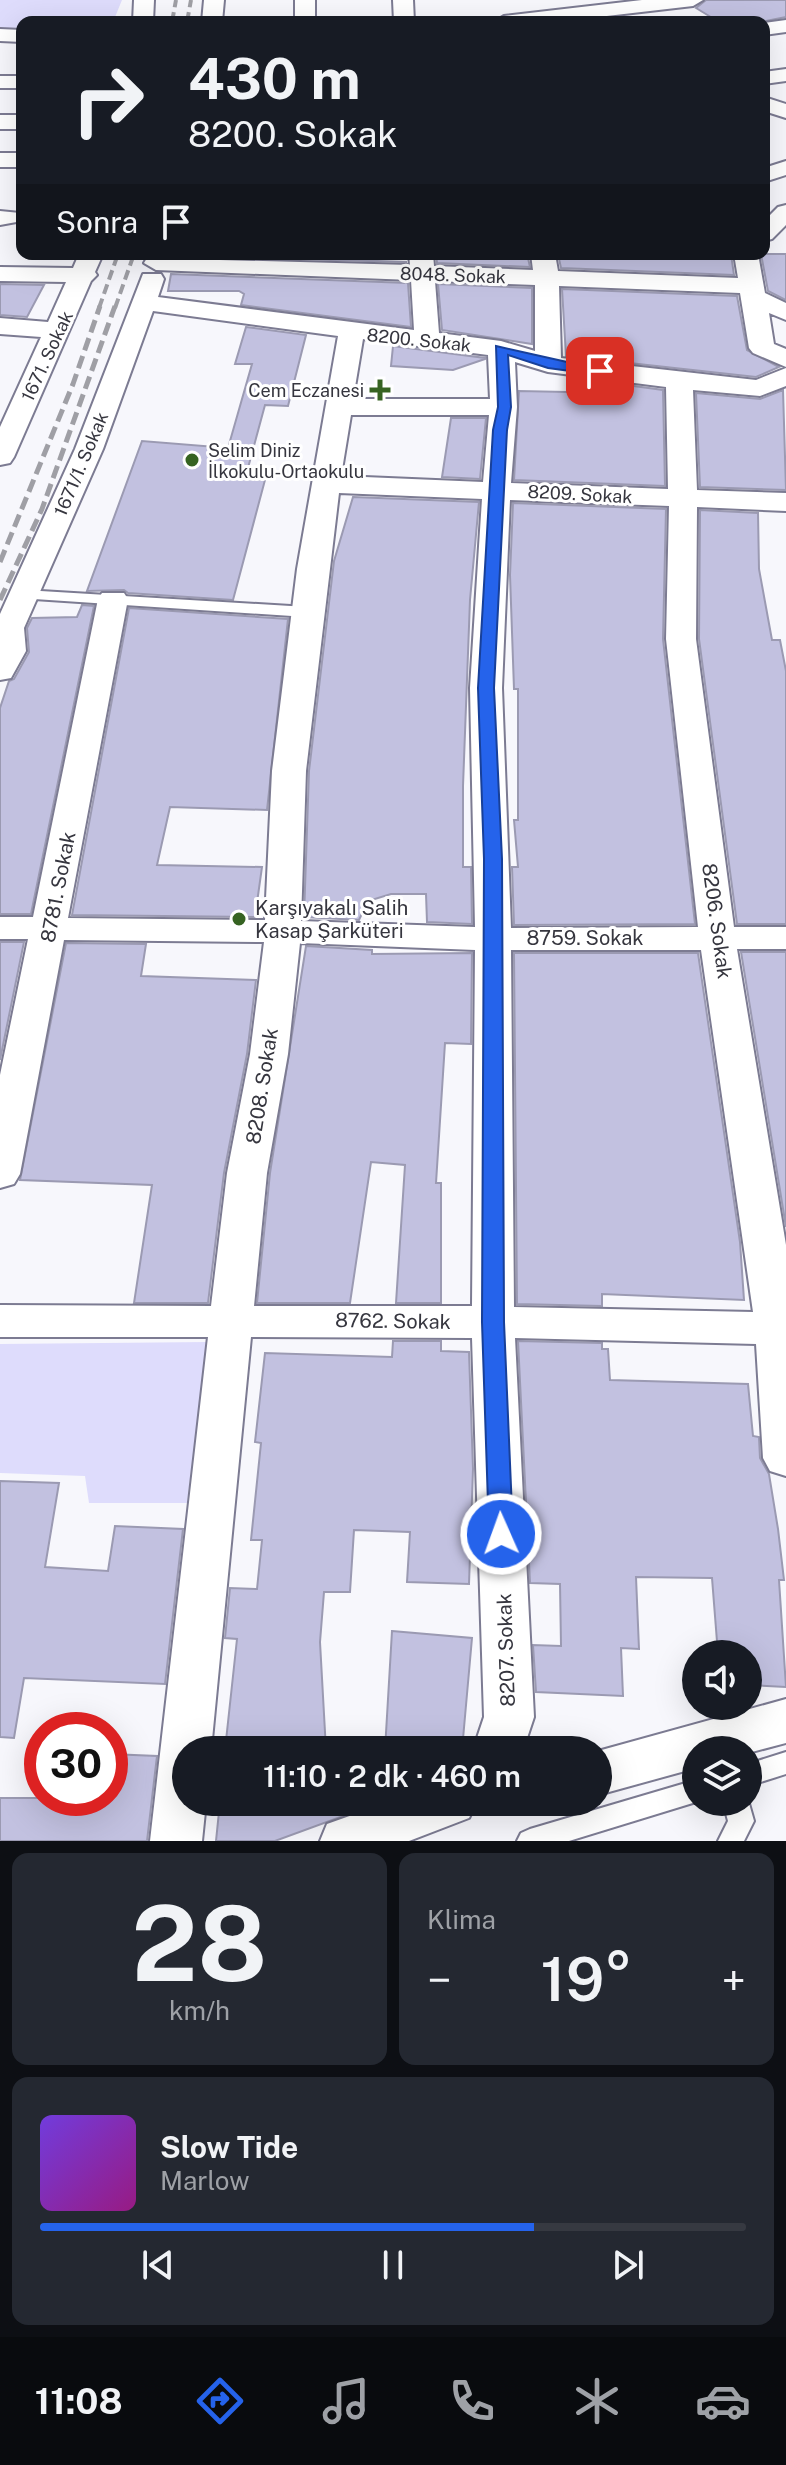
<!DOCTYPE html>
<html lang="tr">
<head>
<meta charset="utf-8">
<style>
  :root { --surface:#171b24; --page:#242831; --text:#f1f3f6; --muted:#9ea1a6; --line:#363941; --accent:#2563eb }
  body { margin:0; font-family:"Public Sans",sans-serif; background:var(--page); color:var(--text); height:100vh; display:flex; flex-direction:column; font-size:30px; white-space:nowrap }
  * { box-sizing:border-box; margin:0 }
  p { font-size:26px; color:var(--muted) }
  .icon { flex:none; width:44px; height:44px; fill:none; stroke:currentColor; stroke-width:2; stroke-linecap:round; stroke-linejoin:round }
  .map { position:relative; height:1841px; overflow:hidden }
  .side { display:flex; flex-direction:column; gap:12px; padding:12px; background:#0d0f14; flex:1 }
  .side>* { flex:none }
  .guide { position:absolute; left:16px; top:16px; width:754px; height:244px; border-radius:16px; box-shadow:0 8px 32px #0002; background:#171b24; color:var(--text); overflow:hidden }
  .tools { position:absolute; left:682px; top:1640px; display:grid; gap:16px }
  .tools a { display:grid; place-items:center; width:80px; height:80px; border-radius:50%; background:var(--surface); box-shadow:0 8px 32px #0002; font-size:40px }
  .speed { position:absolute; left:24px; top:1712px; display:flex; gap:16px; font-size:40px; font-weight:700; text-align:center }
  .speed>* { display:grid; place-content:center; width:104px; height:104px; border-radius:50%; background:var(--surface); box-shadow:0 8px 32px #0002; line-height:1 }
  .speed .limit { border:12px solid #d22; background:#fff; color:#111 }
  .pin { position:absolute; display:grid; place-items:center; width:68px; height:68px; color:#fff; margin:-34px; border-radius:16px; box-shadow:0 4px 12px #0006 }
  .me { position:absolute; width:88px; margin:-44px; rotate:358deg; stroke-linejoin:round; filter:drop-shadow(0 0 6px #0008) }
  .turn { display:flex; align-items:center; gap:28px; height:168px; padding:0 40px; font-size:36px }
  .turn .icon { width:104px; height:104px; stroke-width:2.5 }
  .turn b { display:block; font-size:56px; line-height:68px }
  .then { display:flex; align-items:center; height:76px; padding:0 40px; background:#0003; gap:16px; font-size:30px }
  .big { font-size:60px; font-weight:600; line-height:1.1 }
  .side .widget { flex:1; display:flex; flex-direction:column; justify-content:center; gap:12px; min-width:0; padding:0 28px; border-radius:16px; background:var(--page) }
  .side .dial { align-items:center; gap:0 }
  .dial b { font-size:104px; line-height:1 }
  .song { display:flex; align-items:center; gap:24px }
  .cover { width:96px; height:96px; border-radius:12px; background:linear-gradient(135deg,hsl(260 70% 55%),hsl(310 70% 35%)) }
  .played { height:8px; border-radius:4px; background:linear-gradient(90deg,var(--accent) 70%,var(--line) 70%) }
  .keys { display:flex; justify-content:space-around; direction:ltr }
  .heat { display:flex; justify-content:space-between; align-items:center; font-size:44px; direction:ltr }
  .side .tiles { flex:1; display:grid; gap:12px; grid-template-columns:1fr 1fr }
  .widget:last-child { grid-column:span 2 }
  .trip { position:absolute; left:172px; top:1736px; width:440px; height:80px; border-radius:40px; background:var(--surface); box-shadow:0 8px 32px #0002; font-weight:600; line-height:80px; text-align:center }
  .tab-bar { display:flex; height:128px; justify-content:space-around; align-items:center; background:#090b0e; color:var(--muted) }
  .tab-bar .icon { width:56px; height:56px }
  .tab-bar .current { color:var(--accent) }
  .tab-bar b { font-size:36px; color:var(--text) }
  .map>svg:first-child { display:block }
  .green { fill:#dedcfc }
  .building { fill:#c2c1e0; stroke:#9b9ab2; stroke-width:2 }
  .lines { fill:none; stroke-linecap:round; stroke-linejoin:round }
  .lane-casing { stroke:#7c7b92; stroke-width:4 }
  .street-casing { stroke:#7c7b92; stroke-width:4 }
  .lane { fill:#fff; fill-rule:evenodd }
  .street { fill:#fff; fill-rule:evenodd }
  .rail-far1 { stroke:#9f9fa5; stroke-width:4; stroke-dasharray:10 5; stroke-linecap:butt }
  .rail { stroke:#9f9fa5; stroke-width:5; stroke-dasharray:13 6; stroke-linecap:butt }
  .route { fill:#2563eb; stroke:#184099; stroke-width:2 }
  .poi-dot { fill:#366322; stroke:#fff; stroke-width:3 }
  .labels { text-anchor:middle; dominant-baseline:central; stroke-width:6; stroke-linejoin:round; paint-order:stroke }
  .far-street-label { font-size:18px; fill:#36363f; stroke:#fff }
  .far-poi-label { font-size:18px; fill:#36363f; stroke:#fff; text-anchor:end }
  .street-label { font-size:20px; fill:#36363f; stroke:#fff }
  .poi-label { font-size:20px; fill:#36363f; stroke:#fff; text-anchor:start }
</style>
</head>
<body>
<div class="map">
<svg width="786" height="1841" viewBox="0 0 786 1841">
  <rect width="100%" height="100%" fill="#f7f7fc"/>
  <path class="green" d="M0,0H122L113,22H22V33H0Z
    M207,1342L187,1503H89L85,1476L0,1473V1344Z"/>
  <path class="building" d="M706,0H786V17L761,22H719L696,8Z
    M182,254H348V260L407,262L182,256Z
    M436,254L528,258L530,267L437,263Z
    M558,254H731L734,275L561,268Z
    M761,254H786V300L768,291Z
    M171,274L408,283L411,327L241,305L244,294L239,291H168Z
    M0,284L44,285L27,317L0,315Z
    M438,284L532,288V344L442,330Z
    M562,289L737,296L747,350L779,367L756,377L566,356Z
    M246,327L306,335L288,406L265,405L245,479L265,480L233,600L128,593L124,590L87,591L142,441L228,448L252,364H235Z
    M393,346L485,358V359L453,370L391,366Z
    M567,377L663,390L665,486L514,480L519,391L567,392Z
    M783,390L786,490L700,487L696,393L760,399Z
    M451,418H486L480,479L442,477Z
    M353,497L479,502L470,600L463,786V867H471L472,924L427,922L426,894H391L368,901L359,920L304,917L309,771L334,561Z
    M513,503L666,509L663,639L695,924L514,925L512,867H518L514,820H518V689H514L510,575Z
    M700,510L758,513L759,569L772,640H780L786,671V924H737L699,639Z
    M82,605L94,606L31,914H0V708L9,681L14,679L29,652L27,628L32,618L77,617Z
    M129,608L288,619L267,810L170,807L157,865L262,867L255,917L72,915Z
    M0,942H24L0,1060Z
    M66,943L146,944L141,976L256,980L247,1054L224,1173L208,1303H134L152,1185L20,1180Z
    M306,946L372,950V954L472,953L471,1044L445,1043L443,1074L436,1183H441V1303H396L405,1165L371,1162L350,1303H257L270,1173Z
    M741,952H786V1227Z
    M514,953H698L740,1242L744,1300L602,1294V1306L517,1304Z
    M393,1341H441V1351L469,1352L473,1469L469,1584L407,1582L410,1532L354,1530L350,1592H324L320,1642L326,1750H225L237,1639L225,1638L230,1588L257,1589L262,1540H251L261,1443L255,1442L265,1353L392,1357Z
    M518,1341L602,1343V1349H608L610,1380L748,1384L753,1436L759,1437L760,1458L769,1474L778,1529L784,1580H779L786,1687L748,1685V1654H718L712,1578L636,1577L639,1649L621,1648L623,1696L536,1692L533,1645L561,1646L560,1584L530,1583Z
    M0,1481L59,1483L45,1567L108,1571L115,1526L183,1529L165,1684L24,1678L14,1738L0,1737Z
    M392,1631L472,1638L462,1750H385Z
    M110,1754L157,1756L147,1841H0V1798H110Z
    M220,1802H375L376,1804L275,1841H216Z"/>
  <g class="lines">
    <defs>
      <path id="lane" d="M24,590L307,607L315,612L307,617L19,598V592Z
        M786,1752V1774L748,1786V1764Z
        M696,1780V1802L569,1841H517L521,1833L530,1829Z
        M748,1800L754,1821L744,1841H718L728,1821L723,1802Z"/>
      <path id="street" d="M134,0H154L153,22H133Z
        M204,0H224L222,22H202Z
        M295,0H315V22H295Z
        M393,0H413L414,22H394Z
        M642,0H703L693,6L555,22H494L504,16Z
        M786,20V32L764,35V23Z
        M0,29L22,30V42L0,41Z
        M786,69V81L764,84V72Z
        M0,76H22V88H0Z
        M764,97L786,104V118L764,111Z
        M0,115H22V129H0Z
        M0,153H22V167H0Z
        M786,161V175L764,182V168Z
        M786,205V225L772,239L764,241V221L778,207Z
        M0,211L20,213L22,221L0,225Z
        M79,254H103L95,272L97,275L91,281L14,457L10,463L0,465V427L41,337L0,334V318L48,322L66,282L0,281V267L73,268Z
        M409,254H433L434,266L533,270L531,254H555L558,271L738,278L734,254H758L765,293L786,303V320L769,313L774,344L786,349V367L753,353L749,348L740,293L559,286L561,358L756,380L786,368V386L760,396L693,390L697,490L786,493V511L697,507L696,639L734,927H786V949H737L786,1245V1476L770,1471L763,1458L756,1344L515,1338L534,1717L523,1750H473L484,1717L472,1338L251,1337L211,1750H186V1802H206L202,1841H150L208,1337H0V1305L211,1306L227,1173L250,1054L264,942L64,940L20,1174L14,1184L0,1188V1075L28,939H0V917H33L98,599L102,593H124L128,599L68,918L265,920L272,771L297,569L338,336L153,311L103,449L24,628L26,651L11,678L0,680V614L75,449L143,274H161L164,279L158,297L414,330L411,280L156,270L144,263L147,258L410,265ZM435,281L535,285V351L501,341L439,333ZM363,339L488,355L490,399H353ZM515,362L548,372L666,387L668,489L511,483L517,407ZM351,415H489L483,482L341,476ZM339,493L482,499L470,688L475,927L301,921L306,771ZM510,500L669,506L666,639L698,927L511,928L502,688ZM300,943L475,950L472,1306H254L267,1173L288,1054ZM511,950H701L753,1312L514,1307Z
        M786,1699V1743L748,1753V1750H696V1768L598,1795V1751Z
        M389,1802H477L469,1818L409,1841H320L327,1824Z"/>
    </defs>
    <use href="#lane" class="lane-casing"/>
    <use href="#street" class="street-casing"/>
    <use href="#lane" class="lane"/>
    <use href="#street" class="street"/>
    <path class="rail-far1" d="M172,22L176,0
      M187,22L191,0
      M99,308L118,254
      M115,308L134,254"/>
    <path class="rail" d="M0,562L73,384L100,306
      M0,600L42,509L115,306"/>
  </g>
  <path class="route" d="M496,346L607,371L600,375L548,368L508,355L511,407L507,430L494,688L502,859L504,1322L513,1534L510,1541H493L489,1534L482,1322L484,859L478,688L493,430L498,407Z"/>
  <g class="poi-dot">
    <path d="M376 378h8v8h8v8h-8v8h-8v-8h-8v-8h8z"/>
    <circle cx="192" cy="460" r="8"/>
    <circle cx="239" cy="919" r="8"/>
  </g>
  <g class="labels">
    <g class="far-street-label">
      <text transform="translate(453 275) rotate(2)">8048. Sokak</text>
      <text transform="translate(419 340) rotate(6)">8200. Sokak</text>
      <text transform="translate(47 356) rotate(-65)">1671. Sokak</text>
      <text transform="translate(81 464) rotate(-67)">1671/1. Sokak</text>
      <text transform="translate(580 494) rotate(3)">8209. Sokak</text>
    </g>
    <g class="far-poi-label">
      <text x="364" y="390">Cem Eczanesi</text>
      <text x="208" y="450" text-anchor="start">Selim Diniz<tspan x="208" dy="21">İlkokulu-Ortaokulu</tspan></text>
    </g>
    <g class="street-label">
      <text transform="translate(58 887) rotate(-79)">8781. Sokak</text>
      <text transform="translate(717 921) rotate(82)">8206. Sokak</text>
      <text x="585" y="938">8759. Sokak</text>
      <text transform="translate(262 1086) rotate(-81)">8208. Sokak</text>
      <text transform="translate(393 1321) rotate(1)">8762. Sokak</text>
      <text transform="translate(506 1650) rotate(-92)">8207. Sokak</text>
    </g>
    <g class="poi-label">
      <text x="255" y="908">Karşıyakalı Salih<tspan x="255" dy="23">Kasap Şarküteri</tspan></text>
    </g>
  </g>
</svg>
<div class="tools">
<a><svg class="icon" aria-label="sound" viewBox="0 0 24 24"><path d="M4 9h4l5-4v14l-5-4H4zM17 9q2 3 0 6"/></svg></a>
<a><svg class="icon" aria-label="layers" viewBox="0 0 24 24"><path d="M12 4l9 5-9 5-9-5zM3 14l9 5 9-5"/></svg></a>
</div>
<div class="speed"><div class="limit">30</div></div>
<div class="pin" style="left:600px;top:371px;background:#d93025"><svg class="icon" aria-label="arrive" viewBox="0 0 24 24"><path d="M6 21V4h12l-3 4 3 4H6"/></svg></div>
<svg class="me" style="left:501px;top:1534px" viewBox="-20 -20 40 40"><circle r="17" fill="#2563eb" stroke="#fff" stroke-width="3"/><path d="M0-11L8 9 0 5-8 9z" fill="#fff"/></svg>
<div class="trip">11:10 · 2 dk · 460 m</div>
<div class="guide">
<div class="turn"><svg class="icon" aria-label="right" viewBox="0 0 24 24"><path d="M7 20v-9h11M14 6l5 5-5 5"/></svg><div><b>430 m</b>8200. Sokak</div></div>
<div class="then">Sonra<svg class="icon" aria-label="arrive" viewBox="0 0 24 24"><path d="M6 21V4h12l-3 4 3 4H6"/></svg></div>
</div>
</div>
<section class="side">
<div class="tiles">
<div class="widget dial"><b>28</b><p>km/h</p></div>
<div class="widget"><p>Klima</p>
<div class="heat"><a>−</a><b class="big">19°</b><a>+</a></div>
</div>
<div class="widget">
<div class="song"><i class="cover"></i><div><b>Slow Tide</b><p>Marlow</p></div></div>
<div class="played"></div>
<div class="keys"><svg class="icon" aria-label="previous" viewBox="0 0 24 24"><path d="M18 5L8 12l10 7zM5 5v14"/></svg><svg class="icon" aria-label="pause" viewBox="0 0 24 24"><path d="M8 5v14M16 5v14"/></svg><svg class="icon" aria-label="next" viewBox="0 0 24 24"><path d="M6 5l10 7-10 7zM19 5v14"/></svg></div>
</div>
</div>
</section>
<nav class="tab-bar">
<b>11:08</b>
<svg class="icon current" aria-label="directions" viewBox="0 0 24 24"><path d="M12 3l9 9-9 9-9-9zM9 14v-3h6M13 9l2 2-2 2"/></svg>
<svg class="icon" aria-label="music" viewBox="0 0 24 24"><path d="M9 18V5l10-2v13"/><circle cx="6" cy="18" r="3"/><circle cx="16" cy="16" r="3"/></svg>
<svg class="icon" aria-label="phone" viewBox="0 0 24 24"><path d="M5 4h4l2 5-3 2q2 4 5 5l2-3 5 2v4C11 20 4 13 5 4z"/></svg>
<svg class="icon" aria-label="climate" viewBox="0 0 24 24"><path d="M12 3v18M4 7l16 10M4 17L20 7"/></svg>
<svg class="icon" aria-label="car" viewBox="0 0 24 24"><path d="M5 17H2v-5l4-1 3-4h7l3 4 3 1v5h-3M9 17h6M6 11h13"/><circle cx="7" cy="17" r="2"/><circle cx="17" cy="17" r="2"/></svg>
</nav>
</body>
</html>
